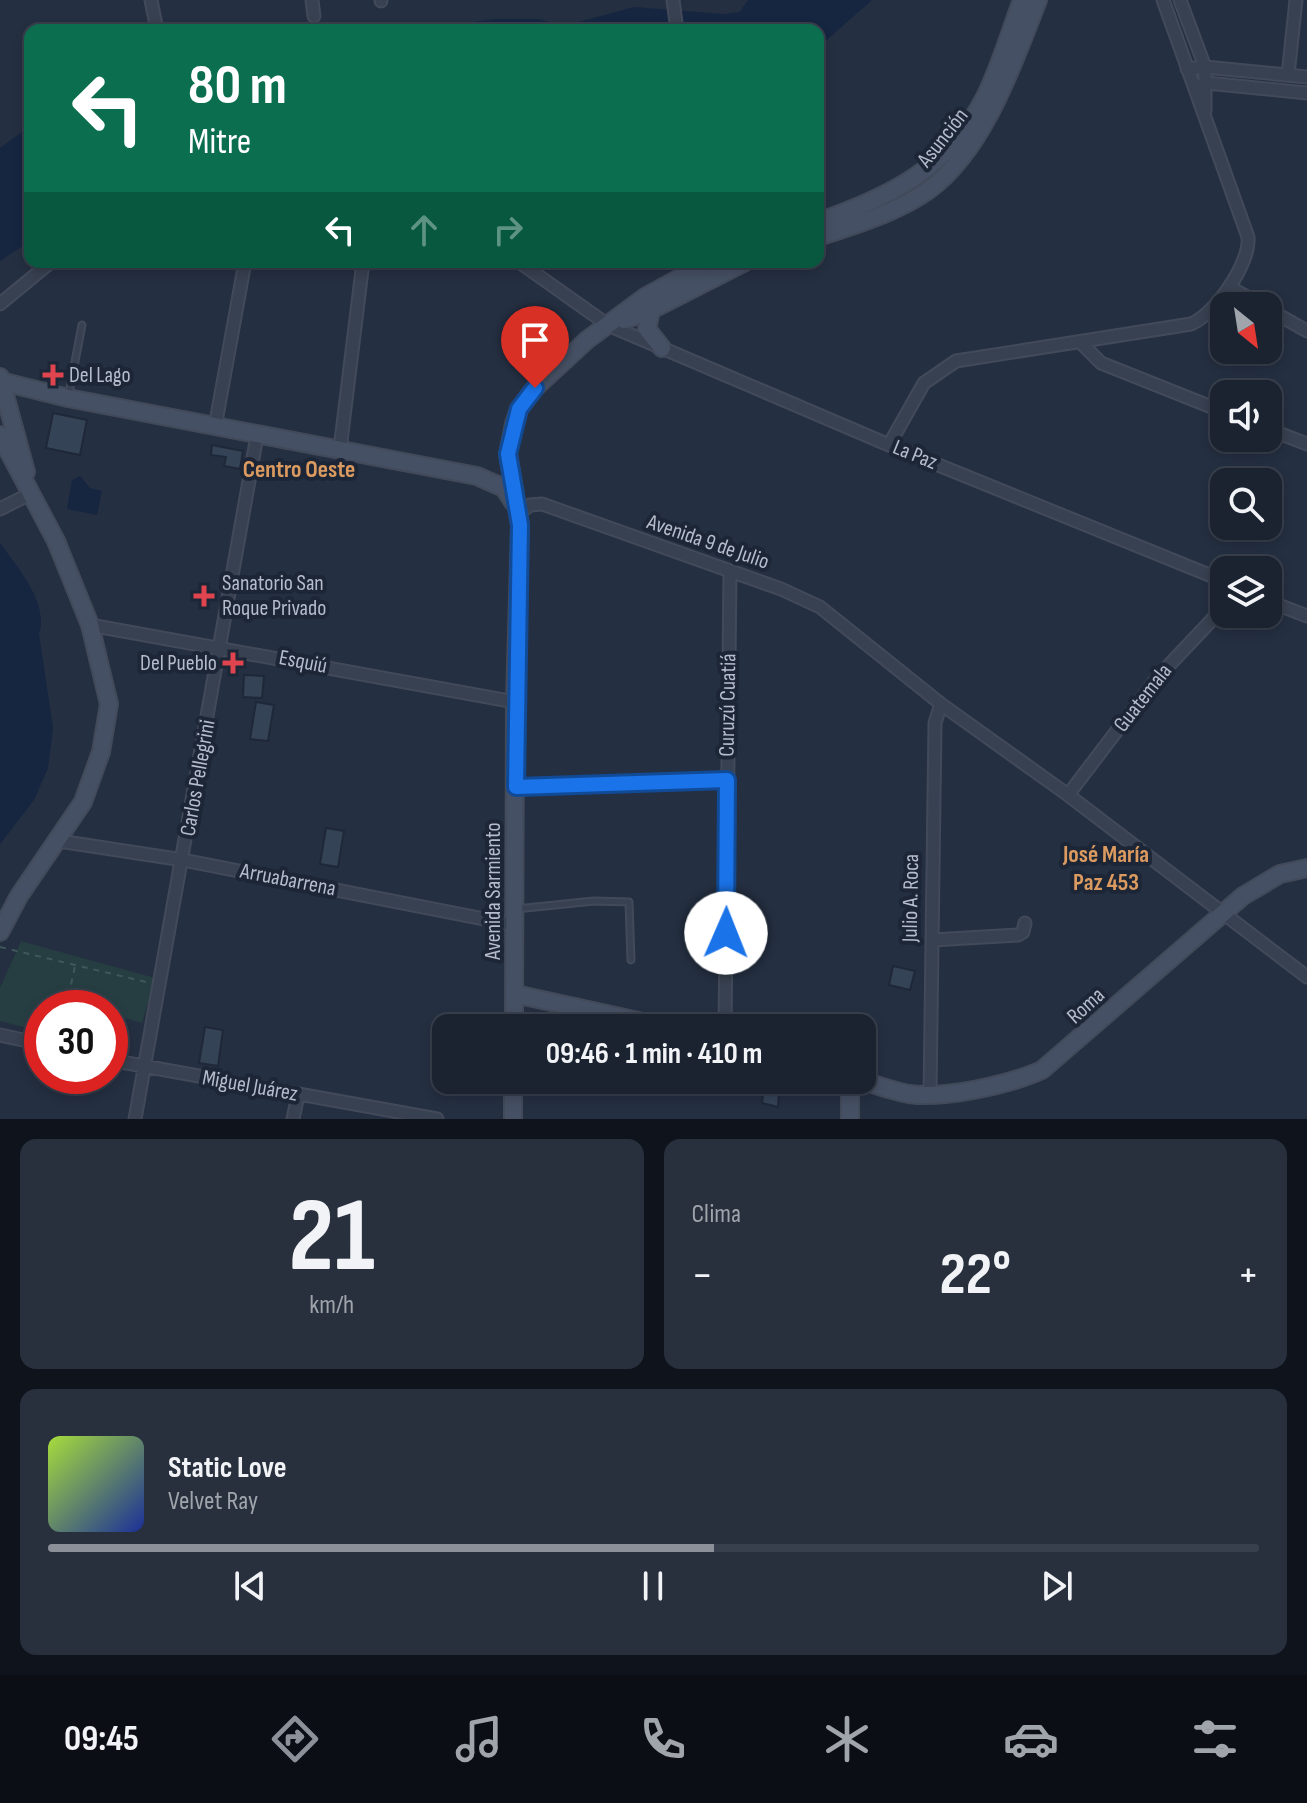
<!DOCTYPE html>
<html lang="es">
<head>
<meta charset="utf-8">
<style>
  :root { --surface:#1b2331; --page:#282f3d; --text:#f1f3f6; --muted:#a0a4ab; --line:#39404d; --accent:#8c9099 }
  body { margin:0; font-family:"Sofia Sans Condensed",sans-serif; background:var(--page); color:var(--text); height:100vh; display:flex; flex-direction:column; font-size:30px; white-space:nowrap }
  * { box-sizing:border-box; margin:0 }
  p { font-size:26px; color:var(--muted) }
  .icon { flex:none; width:44px; height:44px; fill:none; stroke:currentColor; stroke-width:2; stroke-linecap:round; stroke-linejoin:round }
  .map { position:relative; height:1119px; overflow:hidden }
  .details { display:flex; flex-direction:column; gap:20px; padding:20px; background:#0f131b; flex:1 }
  .details>* { flex:none }
  .hud { position:absolute; left:24px; top:24px; width:800px; height:244px; border-radius:16px; box-shadow:0 4px 12px #0003,0 0 0 2px var(--line); background:#0b6e4f; color:#fff; overflow:hidden }
  .needle { width:52px; rotate:150deg }
  .fabs { position:absolute; left:1210px; top:292px; display:grid; gap:16px }
  .fabs a { display:grid; place-items:center; width:72px; height:72px; border-radius:16px; background:var(--surface); box-shadow:0 4px 12px #0003,0 0 0 2px var(--line); font-size:40px }
  .speed { position:absolute; left:24px; top:990px; display:flex; gap:16px; font-size:40px; font-weight:700; text-align:center }
  .speed>* { display:grid; place-content:center; width:104px; height:104px; border-radius:50%; background:var(--surface); box-shadow:0 4px 12px #0003,0 0 0 2px var(--line); line-height:1 }
  .speed .limit { border:12px solid #d22; background:#fff; color:#111 }
  .pin { position:absolute; display:grid; place-items:center; width:68px; height:68px; color:#fff; margin:-82px -34px; border-radius:50% 50% 50% 0; rotate:-45deg; box-shadow:0 0 8px #0007 }
  .pin .icon { rotate:45deg }
  .me { position:absolute; width:88px; margin:-44px; rotate:1deg; stroke-linejoin:round; filter:drop-shadow(0 0 6px #0008) }
  .turn { display:flex; align-items:center; gap:28px; height:168px; padding:0 32px; font-size:36px }
  .turn .icon { width:104px; height:104px; stroke-width:2.5 }
  .turn b { display:block; font-size:56px; line-height:68px }
  .lanes { display:flex; align-items:center; height:76px; padding:0 32px; background:#0003; justify-content:center; gap:40px; direction:ltr }
  .lanes .off { opacity:.35 }
  .big { font-size:60px; font-weight:700; line-height:1.1 }
  .details .widget { flex:1; display:flex; flex-direction:column; justify-content:center; gap:12px; min-width:0; padding:0 28px; border-radius:16px; background:var(--page) }
  .details .dial { align-items:center; gap:0 }
  .dial b { font-size:104px; line-height:1 }
  .song { display:flex; align-items:center; gap:24px }
  .cover { width:96px; height:96px; border-radius:12px; background:linear-gradient(135deg,hsl(80 70% 55%),hsl(230 70% 35%)) }
  .played { height:8px; border-radius:4px; background:linear-gradient(90deg,var(--accent) 55%,var(--line) 55%) }
  .keys { display:flex; justify-content:space-around; direction:ltr }
  .heat { display:flex; justify-content:space-between; align-items:center; font-size:44px; direction:ltr }
  .details .tiles { flex:1; display:grid; gap:20px; grid-template-columns:1fr 1fr }
  .widget:last-child { grid-column:span 2 }
  .trip { position:absolute; left:432px; top:1014px; width:444px; height:80px; border-radius:16px; background:var(--surface); box-shadow:0 4px 12px #0003,0 0 0 2px var(--line); font-weight:700; line-height:80px; text-align:center }
  .dock { display:flex; height:128px; justify-content:space-around; align-items:center; background:#0b0e14; color:var(--muted) }
  .dock .icon { width:56px; height:56px }
  .dock .active { color:var(--accent) }
  .dock b { font-size:36px; color:var(--text) }
  .map>svg:first-child { display:block }
  .green { fill:#263e42 }
  .water { fill:#162540 }
  .building { fill:#354357; stroke:#1f2838; stroke-width:2 }
  .lines { fill:none; stroke-linecap:round; stroke-linejoin:round }
  .lane-casing { stroke:#424a5a; stroke-width:9 }
  .street-casing { stroke:#424a5a; stroke-width:15 }
  .secondary-casing { stroke:#424a5a; stroke-width:20 }
  .path { stroke:#3f575a; stroke-width:2; stroke-dasharray:6 6; stroke-linecap:butt }
  .lane { stroke:#384151; stroke-width:5 }
  .street { stroke:#384151; stroke-width:11 }
  .secondary { stroke:#465064; stroke-width:16 }
  .route-casing { stroke:#114b97; stroke-width:20 }
  .route { stroke:#1a73e8; stroke-width:14 }
  .health-dot { fill:#e0444e; stroke:#1d2636; stroke-width:3 }
  .labels { text-anchor:middle; dominant-baseline:central; stroke-width:8; stroke-linejoin:round; paint-order:stroke }
  .street-label { font-size:22px; fill:#b5bccb; stroke:#1d2636 }
  .poi-label { font-size:22px; fill:#b5bccb; stroke:#1d2636; text-anchor:start }
  .neighbourhood-label { font-size:24px; font-weight:bold; fill:#db9a60; stroke:#1d2636 }
</style>
</head>
<body>
<div class="map">
<svg width="1307" height="1119" viewBox="0 0 1307 1119">
  <rect width="100%" height="100%" fill="#242f41"/>
  <path class="green" d="M21,941L155,978L142,1023L110,1014V1008H42V1032L0,1021V988Z"/>
  <path class="water" d="M748,0H872L821,45L818,30H408L496,19H538L564,26L634,7L724,14L740,12Z
    M30,126V241L0,261V148Z
    M80,476L90,488L102,491L97,515L67,509L72,480Z
    M0,543C18,568 49,603 39,634L53,728L48,768L34,800L0,844Z"/>
  <path class="building" d="M53,413L87,420L80,455L46,448Z
    M212,445L243,451L240,469L224,466L226,457L211,455Z
    M244,675L264,676L262,698L243,697Z
    M256,702L274,705L268,741L250,739Z
    M326,828L344,831L338,867L320,864Z
    M893,966L915,971L910,990L889,985Z
    M205,1027L223,1030L218,1066L199,1063Z
    M765,1080H780L778,1107L762,1103Z"/>
  <g class="lines">
    <defs>
      <path id="lane" d="M69,393L82,325
        M516,909L594,901L629,902L631,960"/>
      <path id="street" d="M151,0L157,30
        M312,0L314,16
        M381,0V1
        M673,0L677,30
        M1180,0L1205,67V111
        M1187,69L1205,67L1307,77
        M1288,75L1296,0
        M1201,85L1207,83L1307,93
        M519,262L608,325L889,445L1224,581
        M1229,287L1264,306
        M0,304L51,262
        M1268,309L1307,331
        M1082,344L1101,363L1224,412
        M215,427L245,262
        M1268,429L1307,444
        M889,445L924,383L956,361L1191,324C1214,315 1251,263 1248,237L1163,0
        M340,449L363,262
        M0,509L32,493
        M519,514L530,505L542,504L781,589L820,607L941,704L1068,795L1307,977
        M1268,601L1307,616
        M90,625L515,702
        M516,787L727,780
        M1068,795L1157,678L1224,607
        M59,841L183,860L515,925
        M932,940L1018,935L1023,932L1025,923
        M725,1028L730,573
        M0,1035L42,1044
        M110,1060L437,1119
        M930,1094L935,723L941,704
        M135,1119L257,436
        M293,1119L298,1095"/>
      <path id="secondary" d="M818,222C890,197 948,169 985,97C1000,67 1010,32 1022,0
        M818,237C854,225 899,212 930,189C985,148 1014,61 1038,0
        M651,310L647,329L662,348
        M624,320L651,310L745,262
        M0,377L26,472
        M4,382L68,398L477,476L504,488L513,502
        M0,435L56,541L90,625L109,704L101,752L83,802L19,896L0,932
        M515,994L670,1028
        M514,1028L515,702L520,525L508,454L514,424L519,409L535,388L587,340L645,297L709,262
        M722,1028L725,1025L727,1028
        M850,1080V1119
        M861,1080C876,1085 893,1091 909,1094C944,1099 1009,1085 1042,1070L1243,896L1280,874L1307,868
        M513,1119V1080"/>
    </defs>
    <use href="#lane" class="lane-casing"/>
    <use href="#street" class="street-casing"/>
    <use href="#secondary" class="secondary-casing"/>
    <path class="path" d="M0,947L146,982
      M66,1008L75,966"/>
    <use href="#lane" class="lane"/>
    <use href="#street" class="street"/>
    <use href="#secondary" class="secondary"/>
  </g>
  <g class="lines">
    <defs>
      <path id="route" d="M535,388L519,409L508,454L520,525L516,787L727,780L726,933"/>
    </defs>
    <use href="#route" class="route-casing"/>
    <use href="#route" class="route"/>
  </g>
  <g class="health-dot">
    <path d="M49 363h8v8h8v8h-8v8h-8v-8h-8v-8h8z"/>
    <path d="M200 584h8v8h8v8h-8v8h-8v-8h-8v-8h8z"/>
    <path d="M229 651h8v8h8v8h-8v8h-8v-8h-8v-8h8z"/>
  </g>
  <g class="labels">
    <g class="street-label">
      <text transform="translate(943 138) rotate(-52)">Asunción</text>
      <text transform="translate(915 455) rotate(22)">La Paz</text>
      <text transform="translate(708 542) rotate(19)">Avenida 9 de Julio</text>
      <text transform="translate(303 662) rotate(11)">Esquiú</text>
      <text transform="translate(1143 698) rotate(-52)">Guatemala</text>
      <text transform="translate(728 705) rotate(-89)">Curuzú Cuatiá</text>
      <text transform="translate(198 778) rotate(-80)">Carlos Pellegrini</text>
      <text transform="translate(288 880) rotate(11)">Arruabarrena</text>
      <text transform="translate(493 891) rotate(-90)">Avenida Sarmiento</text>
      <text transform="translate(911 898) rotate(-89)">Julio A. Roca</text>
      <text transform="translate(1086 1006) rotate(-42)">Roma</text>
      <text transform="translate(250 1086) rotate(10)">Miguel Juárez</text>
    </g>
    <g class="poi-label">
      <text x="69" y="375">Del Lago</text>
      <text x="222" y="583">Sanatorio San<tspan x="222" dy="25">Roque Privado</tspan></text>
      <text x="217" y="663" text-anchor="end">Del Pueblo</text>
    </g>
    <g class="neighbourhood-label">
      <text x="299" y="469">Centro Oeste</text>
      <text x="1106" y="854">José María<tspan x="1106" dy="28">Paz 453</tspan></text>
    </g>
  </g>
</svg>
<div class="fabs">
<a><svg class="needle" viewBox="-14 -14 28 28"><path d="M0-13l5 13h-10z" fill="#e53935"/><path d="M0 13l5-13h-10z" fill="#a0a4ab"/></svg></a>
<a><svg class="icon" aria-label="sound" viewBox="0 0 24 24"><path d="M4 9h4l5-4v14l-5-4H4zM17 9q2 3 0 6"/></svg></a>
<a><svg class="icon" aria-label="search" viewBox="0 0 24 24"><circle cx="10" cy="10" r="6"/><path d="M15 15l6 6"/></svg></a>
<a><svg class="icon" aria-label="layers" viewBox="0 0 24 24"><path d="M12 4l9 5-9 5-9-5zM3 14l9 5 9-5"/></svg></a>
</div>
<div class="speed"><div class="limit">30</div></div>
<div class="pin" style="left:535px;top:388px;background:#d93025"><svg class="icon" aria-label="arrive" viewBox="0 0 24 24"><path d="M6 21V4h12l-3 4 3 4H6"/></svg></div>
<svg class="me" style="left:726px;top:933px" viewBox="-20 -20 40 40"><circle r="19" fill="#fff"/><path d="M0-13L10 11 0 6-10 11z" fill="#1a73e8"/></svg>
<div class="trip">09:46 · 1 min · 410 m</div>
<div class="hud">
<div class="turn"><svg class="icon" aria-label="left" viewBox="0 0 24 24"><path d="M17 20v-9H6M10 6l-5 5 5 5"/></svg><div><b>80 m</b>Mitre</div></div>
<div class="lanes"><svg class="icon" aria-label="left" viewBox="0 0 24 24"><path d="M17 20v-9H6M10 6l-5 5 5 5"/></svg><svg class="icon off" aria-label="ahead" viewBox="0 0 24 24"><path d="M12 20V5M6 11l6-6 6 6"/></svg><svg class="icon off" aria-label="right" viewBox="0 0 24 24"><path d="M7 20v-9h11M14 6l5 5-5 5"/></svg></div>
</div>
</div>
<section class="details">
<div class="tiles">
<div class="widget dial"><b>21</b><p>km/h</p></div>
<div class="widget"><p>Clima</p>
<div class="heat"><a>−</a><b class="big">22°</b><a>+</a></div>
</div>
<div class="widget">
<div class="song"><i class="cover"></i><div><b>Static Love</b><p>Velvet Ray</p></div></div>
<div class="played"></div>
<div class="keys"><svg class="icon" aria-label="previous" viewBox="0 0 24 24"><path d="M18 5L8 12l10 7zM5 5v14"/></svg><svg class="icon" aria-label="pause" viewBox="0 0 24 24"><path d="M8 5v14M16 5v14"/></svg><svg class="icon" aria-label="next" viewBox="0 0 24 24"><path d="M6 5l10 7-10 7zM19 5v14"/></svg></div>
</div>
</div>
</section>
<nav class="dock">
<b>09:45</b>
<svg class="icon active" aria-label="directions" viewBox="0 0 24 24"><path d="M12 3l9 9-9 9-9-9zM9 14v-3h6M13 9l2 2-2 2"/></svg>
<svg class="icon" aria-label="music" viewBox="0 0 24 24"><path d="M9 18V5l10-2v13"/><circle cx="6" cy="18" r="3"/><circle cx="16" cy="16" r="3"/></svg>
<svg class="icon" aria-label="phone" viewBox="0 0 24 24"><path d="M5 4h4l2 5-3 2q2 4 5 5l2-3 5 2v4C11 20 4 13 5 4z"/></svg>
<svg class="icon" aria-label="climate" viewBox="0 0 24 24"><path d="M12 3v18M4 7l16 10M4 17L20 7"/></svg>
<svg class="icon" aria-label="car" viewBox="0 0 24 24"><path d="M5 17H2v-5l4-1 3-4h7l3 4 3 1v5h-3M9 17h6M6 11h13"/><circle cx="7" cy="17" r="2"/><circle cx="17" cy="17" r="2"/></svg>
<svg class="icon" aria-label="filters" viewBox="0 0 24 24"><path d="M4 7h16M4 17h16"/><circle cx="9" cy="7" r="2"/><circle cx="15" cy="17" r="2"/></svg>
</nav>
</body>
</html>
